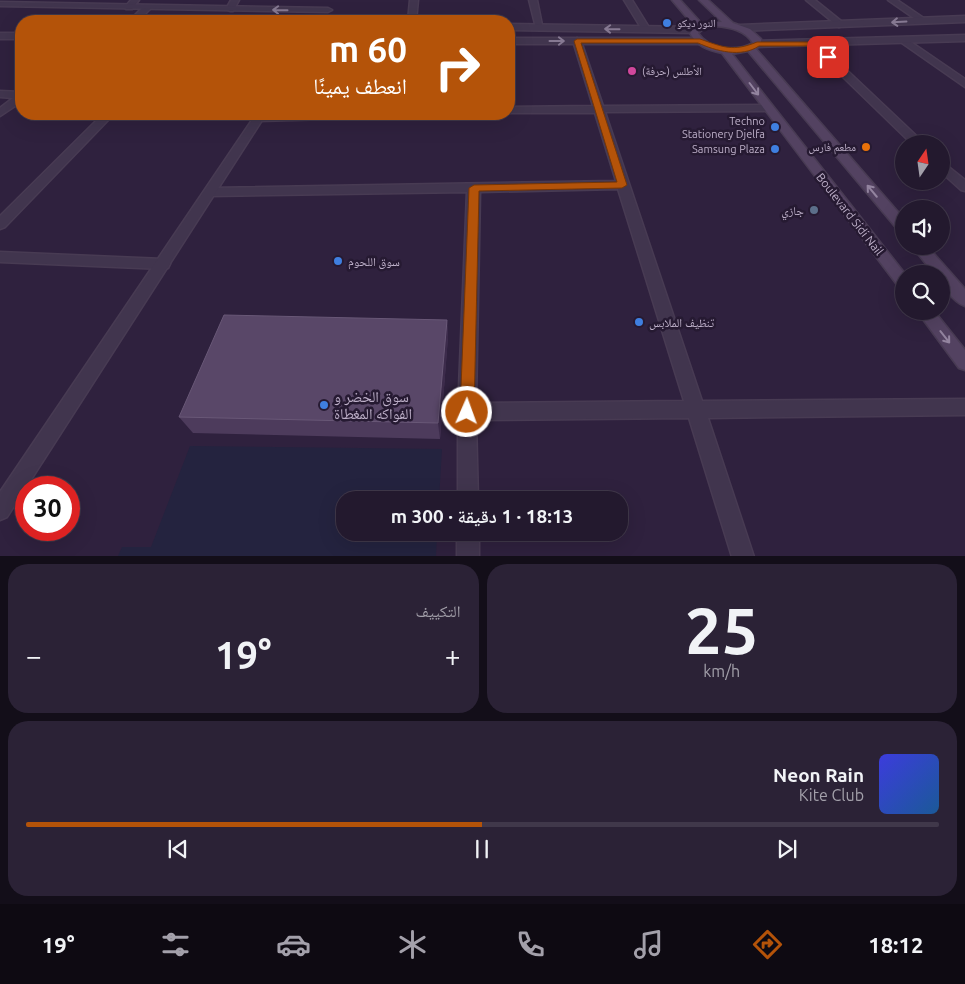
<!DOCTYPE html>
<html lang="ar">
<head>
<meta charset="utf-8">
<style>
  :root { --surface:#23192e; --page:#2b2236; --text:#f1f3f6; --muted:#a3a0aa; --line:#40384a; --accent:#b45309 }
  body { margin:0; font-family:Ubuntu,"Noto Naskh Arabic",sans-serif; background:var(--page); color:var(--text); direction:rtl; height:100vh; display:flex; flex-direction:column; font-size:19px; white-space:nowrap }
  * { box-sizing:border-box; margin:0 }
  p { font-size:16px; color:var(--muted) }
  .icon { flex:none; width:28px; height:28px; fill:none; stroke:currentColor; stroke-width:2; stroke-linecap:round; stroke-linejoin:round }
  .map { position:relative; height:556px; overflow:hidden; direction:ltr }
  .sheet { display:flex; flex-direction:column; gap:8px; padding:8px; background:#130e19; flex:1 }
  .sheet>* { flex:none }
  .top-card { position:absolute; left:15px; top:15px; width:500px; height:105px; border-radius:20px; box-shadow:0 5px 20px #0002,0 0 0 1px var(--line); direction:rtl; background:#b45309; color:#fff; overflow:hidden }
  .needle { width:32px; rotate:13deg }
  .fabs { position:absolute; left:895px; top:135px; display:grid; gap:10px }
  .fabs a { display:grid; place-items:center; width:55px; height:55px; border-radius:50%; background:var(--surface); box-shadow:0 5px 20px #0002,0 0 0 1px var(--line); font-size:25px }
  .speed { position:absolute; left:15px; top:476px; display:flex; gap:10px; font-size:25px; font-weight:700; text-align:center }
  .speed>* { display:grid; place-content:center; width:65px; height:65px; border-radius:50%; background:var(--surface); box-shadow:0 5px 20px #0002,0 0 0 1px var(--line); line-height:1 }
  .speed .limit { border:8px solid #d22; background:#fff; color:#111 }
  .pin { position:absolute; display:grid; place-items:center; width:42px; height:42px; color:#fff; margin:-21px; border-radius:10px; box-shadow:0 2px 8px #0006 }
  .me { position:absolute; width:55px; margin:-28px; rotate:2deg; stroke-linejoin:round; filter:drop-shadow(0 0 4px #0008) }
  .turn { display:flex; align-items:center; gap:18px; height:105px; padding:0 25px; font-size:22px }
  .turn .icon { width:65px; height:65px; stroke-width:2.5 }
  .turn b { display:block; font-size:35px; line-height:42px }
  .big { font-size:38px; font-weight:600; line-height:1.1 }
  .sheet .widget { flex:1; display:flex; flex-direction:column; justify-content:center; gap:8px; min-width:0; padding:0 18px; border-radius:20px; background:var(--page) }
  .sheet .dial { align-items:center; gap:0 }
  .dial b { font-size:65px; line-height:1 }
  .song { display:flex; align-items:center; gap:15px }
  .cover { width:60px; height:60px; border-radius:8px; background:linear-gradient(135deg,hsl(240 70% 55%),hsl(210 70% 35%)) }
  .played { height:5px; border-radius:2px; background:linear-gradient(90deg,var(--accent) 50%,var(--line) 50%) }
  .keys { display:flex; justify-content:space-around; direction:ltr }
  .heat { display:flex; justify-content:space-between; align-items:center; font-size:28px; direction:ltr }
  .sheet .tiles { flex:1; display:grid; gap:8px; grid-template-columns:1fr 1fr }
  .widget:last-child { grid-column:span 2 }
  .trip { position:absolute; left:336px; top:491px; width:292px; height:50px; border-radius:20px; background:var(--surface); box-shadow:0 5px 20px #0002,0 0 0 1px var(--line); font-weight:600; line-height:50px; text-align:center; direction:rtl }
  .tabs { display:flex; height:80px; justify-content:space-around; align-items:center; background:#0e0a12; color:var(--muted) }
  .tabs .icon { width:35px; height:35px }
  .tabs .current { color:var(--accent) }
  .tabs b { font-size:22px; color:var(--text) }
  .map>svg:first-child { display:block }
  .green { fill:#24233f }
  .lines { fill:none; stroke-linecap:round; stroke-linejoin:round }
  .minor-casing { stroke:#483b53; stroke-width:3 }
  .tertiary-casing { stroke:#483b53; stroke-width:3 }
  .secondary-casing { stroke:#483b53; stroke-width:3 }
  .minor { fill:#41354e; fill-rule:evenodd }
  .tertiary { fill:#41354e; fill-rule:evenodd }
  .secondary { fill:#534261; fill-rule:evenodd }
  .wall { fill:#4d3b5c }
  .shaded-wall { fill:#3c2b4b }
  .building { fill:#594768; stroke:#695877 }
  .oneway { stroke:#867992 }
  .oneway2 { stroke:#93849f }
  .route { fill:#b45309; stroke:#753606 }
  .shop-dot { fill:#3f7fe0; stroke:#261a32; stroke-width:2 }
  .hotel-dot { fill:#d1479c; stroke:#261a32; stroke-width:2 }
  .food-dot { fill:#e8710a; stroke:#261a32; stroke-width:2 }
  .service-dot { fill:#5c6f8a; stroke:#261a32; stroke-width:2 }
  .labels { text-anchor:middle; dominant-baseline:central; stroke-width:5; stroke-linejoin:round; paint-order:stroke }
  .far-poi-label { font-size:11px; fill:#beb0c9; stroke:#261a32; text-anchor:end }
  .poi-label { font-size:12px; fill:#beb0c9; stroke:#261a32; text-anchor:start }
  .street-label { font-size:12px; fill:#beb0c9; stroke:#261a32 }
  .near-poi-label { font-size:15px; fill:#beb0c9; stroke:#261a32; text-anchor:start }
</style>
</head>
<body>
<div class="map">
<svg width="965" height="557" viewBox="0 0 965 557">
  <rect width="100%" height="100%" fill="#2f213e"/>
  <path class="green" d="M190,446L442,449L439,500H345V532L437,533L436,556H118L122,547H151Z"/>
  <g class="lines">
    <defs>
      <path id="minor" d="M131,0H139L132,9H126L125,7Z
        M231,0H239L233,11H230L226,9Z
        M410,0H418L416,21H408Z
        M529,0H537L543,30L536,28Z
        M624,0H632L650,29L649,31H643Z
        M806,0H815L846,25L839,27Z
        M888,0H897L928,21L921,23Z
        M144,6L151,8L138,21H129Z
        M577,38L581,41L603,106L768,105L773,108L768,111L605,112L702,401L965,399V415L708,418L754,557H732L689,418L476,420L478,500H458V412L467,192L210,196L204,192L210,188L616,181L595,113H509V107L593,106L573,41ZM618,189L684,401L476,403L480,192Z
        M905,38L965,79V87L902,43L901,41Z
        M811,42H817L925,144H912L811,46Z
        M0,91L21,92V102L0,116V108L13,98L0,97Z
        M103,114H114L5,227L0,229V216Z
        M293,114H402L397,117L259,121L254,118L259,115Z
        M941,161L965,180V191L961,190L941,172Z
        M0,252L163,259L168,260L170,264L168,268L163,269L0,262Z
        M457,532H479V557H457Z"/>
      <path id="tertiary" d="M0,2L328,8L332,10L328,12L0,6Z
        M323,16L354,18L358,21H320V17Z
        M965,16V22L740,31L736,28L740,25Z
        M509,24L696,27L700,30L696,33L509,30Z
        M0,33H21V39H0Z
        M965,35V41L757,47L753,44L757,41Z
        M509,38H699L703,41L699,44H509Z
        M256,114H266L7,517L0,520V492Z"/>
      <path id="secondary" d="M672,0H680L701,23L722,22L699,0H708L733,23L750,29L761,39V44L756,49L904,219V233L899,231L748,51L732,54L905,274L904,289L899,287L722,53C707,50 697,46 690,33L695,27ZM715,26C730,27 745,30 753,43C736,52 709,50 698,33L704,28Z
        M912,246H927L965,289V306C953,302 941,285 941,274H934Z
        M917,311H934L965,350V370L959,368Z"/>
    </defs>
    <use href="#minor" class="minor-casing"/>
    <use href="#tertiary" class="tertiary-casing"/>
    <use href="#secondary" class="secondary-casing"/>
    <use href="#minor" class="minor"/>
    <use href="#tertiary" class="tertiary"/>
    <use href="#secondary" class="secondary"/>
  </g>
  <path class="wall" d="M447,320L448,337L440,439L193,433L179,417Z"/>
  <path class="shaded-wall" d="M447,320L448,337L440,439L438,423Z"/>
  <path class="building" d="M224,315L447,320L438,423L179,417Z"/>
  <defs><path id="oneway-shaft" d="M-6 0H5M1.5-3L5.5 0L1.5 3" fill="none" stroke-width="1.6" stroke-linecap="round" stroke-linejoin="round" transform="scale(1.25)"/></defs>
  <g class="oneway">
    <use href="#oneway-shaft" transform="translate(280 10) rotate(-179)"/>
    <use href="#oneway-shaft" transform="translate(899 22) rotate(177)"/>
    <use href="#oneway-shaft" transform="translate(612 29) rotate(-179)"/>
    <use href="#oneway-shaft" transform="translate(557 41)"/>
  </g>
  <g class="oneway2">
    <use href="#oneway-shaft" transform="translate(754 89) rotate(53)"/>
    <use href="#oneway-shaft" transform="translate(872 191) rotate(-130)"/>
    <use href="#oneway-shaft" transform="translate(945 337) rotate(52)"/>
  </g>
  <path class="route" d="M577,39H700C723,47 733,52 757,42H814L831,57L825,58L813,46H759C741,58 716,51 698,43H581L627,185L622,188L479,191L474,412L472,417L467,419L462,417L460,412L469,188L474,185L617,182L574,41Z"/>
  <g class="shop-dot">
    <circle cx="667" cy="23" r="5"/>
    <circle cx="775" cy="127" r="5"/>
    <circle cx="775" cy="149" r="5"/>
    <circle cx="338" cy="261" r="5"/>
    <circle cx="639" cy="322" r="5"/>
    <circle cx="324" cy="405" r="5"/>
  </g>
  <circle class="hotel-dot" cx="632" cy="71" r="5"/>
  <circle class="food-dot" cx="866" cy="147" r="5"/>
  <circle class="service-dot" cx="814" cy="210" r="5"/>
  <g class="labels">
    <g class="far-poi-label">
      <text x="677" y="23" text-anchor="start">النور ديكو</text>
      <text x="642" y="71" text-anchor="start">الأطلس (حرفة)</text>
      <text x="765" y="121">Techno<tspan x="765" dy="13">Stationery Djelfa</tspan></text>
      <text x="856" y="147">مطعم فارس</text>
      <text x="765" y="149">Samsung Plaza</text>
    </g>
    <g class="poi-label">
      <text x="804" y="210" text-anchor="end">جازي</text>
      <text x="348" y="261">سوق اللحوم</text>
      <text x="649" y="322">تنظيف الملابس</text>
    </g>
    <g class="street-label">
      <text transform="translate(850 214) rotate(52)">Boulevard Sidi Nail</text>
    </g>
    <g class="near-poi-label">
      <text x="334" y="396">سوق الخضر و<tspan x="334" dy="17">الفواكه المغطاة</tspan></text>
    </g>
  </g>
</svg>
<div class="fabs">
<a><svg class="needle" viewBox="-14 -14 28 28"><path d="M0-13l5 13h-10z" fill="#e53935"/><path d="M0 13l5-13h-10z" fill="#a3a0aa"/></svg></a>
<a><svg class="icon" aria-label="sound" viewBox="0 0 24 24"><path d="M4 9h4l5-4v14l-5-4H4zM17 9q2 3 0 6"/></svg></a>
<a><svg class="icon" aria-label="search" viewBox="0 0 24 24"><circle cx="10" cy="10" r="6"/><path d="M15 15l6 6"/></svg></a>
</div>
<div class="speed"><div class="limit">30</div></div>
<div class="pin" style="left:828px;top:57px;background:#d93025"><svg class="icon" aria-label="arrive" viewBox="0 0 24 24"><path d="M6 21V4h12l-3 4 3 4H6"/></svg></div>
<svg class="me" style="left:467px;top:412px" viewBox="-20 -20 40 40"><circle r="17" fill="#b45309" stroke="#fff" stroke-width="3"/><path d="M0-11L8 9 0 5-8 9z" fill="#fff"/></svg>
<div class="trip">18:13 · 1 دقيقة · 300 m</div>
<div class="top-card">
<div class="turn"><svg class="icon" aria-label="right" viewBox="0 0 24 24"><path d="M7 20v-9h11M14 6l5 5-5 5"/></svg><div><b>60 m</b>انعطف يمينًا</div></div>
</div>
</div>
<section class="sheet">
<div class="tiles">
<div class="widget dial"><b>25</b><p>km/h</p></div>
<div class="widget"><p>التكييف</p>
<div class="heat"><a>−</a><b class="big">19°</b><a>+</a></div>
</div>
<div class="widget">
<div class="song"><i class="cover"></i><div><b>Neon Rain</b><p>Kite Club</p></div></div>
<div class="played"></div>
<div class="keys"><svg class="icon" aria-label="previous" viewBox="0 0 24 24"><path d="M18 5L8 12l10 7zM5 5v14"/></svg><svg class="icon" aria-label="pause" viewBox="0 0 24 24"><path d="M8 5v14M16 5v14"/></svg><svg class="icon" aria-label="next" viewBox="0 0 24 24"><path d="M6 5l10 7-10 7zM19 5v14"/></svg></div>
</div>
</div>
</section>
<nav class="tabs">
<b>18:12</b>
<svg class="icon current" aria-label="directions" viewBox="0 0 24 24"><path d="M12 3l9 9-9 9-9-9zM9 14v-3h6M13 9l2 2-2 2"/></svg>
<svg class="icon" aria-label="music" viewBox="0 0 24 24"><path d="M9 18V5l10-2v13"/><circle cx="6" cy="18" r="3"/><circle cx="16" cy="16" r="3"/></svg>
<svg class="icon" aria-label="phone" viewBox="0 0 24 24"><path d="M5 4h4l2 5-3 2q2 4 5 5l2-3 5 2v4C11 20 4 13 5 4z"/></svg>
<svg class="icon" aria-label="climate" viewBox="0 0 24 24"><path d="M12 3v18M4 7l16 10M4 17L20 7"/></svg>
<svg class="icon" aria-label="car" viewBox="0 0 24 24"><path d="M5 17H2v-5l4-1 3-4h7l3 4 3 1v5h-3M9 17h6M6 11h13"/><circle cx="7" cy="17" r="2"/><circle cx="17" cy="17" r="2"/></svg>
<svg class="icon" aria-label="filters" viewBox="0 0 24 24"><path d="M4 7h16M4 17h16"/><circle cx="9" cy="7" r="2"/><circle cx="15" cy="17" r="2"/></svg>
<b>19°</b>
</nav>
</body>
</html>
